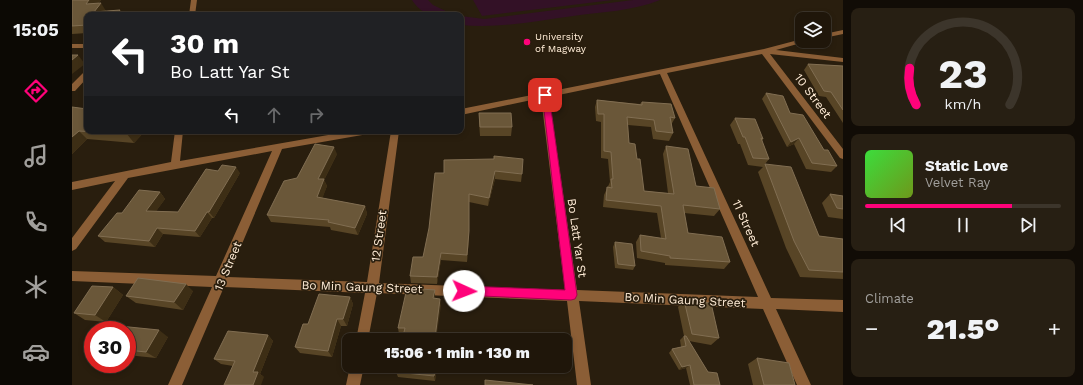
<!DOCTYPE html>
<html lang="en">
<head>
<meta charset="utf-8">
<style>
  :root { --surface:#1f160a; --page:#271f13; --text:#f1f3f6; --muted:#a19f9c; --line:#3c352b; --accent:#ff027a }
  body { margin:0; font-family:"Work Sans",sans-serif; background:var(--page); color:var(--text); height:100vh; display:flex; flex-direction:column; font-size:15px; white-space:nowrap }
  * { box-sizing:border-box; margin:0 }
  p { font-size:13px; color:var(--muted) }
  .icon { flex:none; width:22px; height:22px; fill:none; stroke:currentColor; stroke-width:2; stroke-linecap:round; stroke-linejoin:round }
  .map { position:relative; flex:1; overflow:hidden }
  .sheet { display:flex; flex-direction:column; gap:8px; padding:8px; background:#110c06; width:240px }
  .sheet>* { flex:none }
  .hud { position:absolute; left:12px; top:12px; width:380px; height:122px; border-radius:8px; box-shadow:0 2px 6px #0003,0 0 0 1px var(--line); background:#202124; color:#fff; overflow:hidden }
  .controls { position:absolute; left:723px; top:12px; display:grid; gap:8px }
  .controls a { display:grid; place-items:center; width:36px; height:36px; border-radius:8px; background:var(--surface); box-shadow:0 2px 6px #0003,0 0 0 1px var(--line); font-size:20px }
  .speed { position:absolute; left:12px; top:321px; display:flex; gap:8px; font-size:20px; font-weight:700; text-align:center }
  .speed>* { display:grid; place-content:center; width:52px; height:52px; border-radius:50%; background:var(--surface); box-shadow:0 2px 6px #0003,0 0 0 1px var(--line); line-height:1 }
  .speed .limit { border:6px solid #d22; background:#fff; color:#111 }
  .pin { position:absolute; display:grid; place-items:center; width:34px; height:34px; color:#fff; margin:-17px; border-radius:8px; box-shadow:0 2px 6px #0006 }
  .me { position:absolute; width:44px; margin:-22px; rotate:92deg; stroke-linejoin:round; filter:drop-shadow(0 0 3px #0008) }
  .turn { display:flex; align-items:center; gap:14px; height:84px; padding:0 20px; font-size:18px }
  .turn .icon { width:52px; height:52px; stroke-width:2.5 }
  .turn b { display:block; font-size:28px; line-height:34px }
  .lanes { display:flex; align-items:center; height:38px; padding:0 20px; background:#0003; justify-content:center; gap:20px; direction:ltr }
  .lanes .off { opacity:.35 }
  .big { font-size:30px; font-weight:800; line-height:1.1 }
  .sheet .card { flex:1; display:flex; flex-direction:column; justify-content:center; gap:6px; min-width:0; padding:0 14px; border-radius:8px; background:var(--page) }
  .sheet .dial { align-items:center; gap:0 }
  .dial svg { height:104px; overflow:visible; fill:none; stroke:var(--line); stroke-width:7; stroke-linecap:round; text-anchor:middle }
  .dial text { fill:var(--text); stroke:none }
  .song { display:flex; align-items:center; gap:12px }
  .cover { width:48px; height:48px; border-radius:6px; background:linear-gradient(135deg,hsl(120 70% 55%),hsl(80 70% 35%)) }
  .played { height:4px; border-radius:2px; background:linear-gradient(90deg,var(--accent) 75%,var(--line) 75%) }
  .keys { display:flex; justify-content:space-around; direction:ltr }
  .heat { display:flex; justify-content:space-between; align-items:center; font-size:22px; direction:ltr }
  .trip { position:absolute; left:270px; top:333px; width:230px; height:40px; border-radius:8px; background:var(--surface); box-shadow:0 2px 6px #0003,0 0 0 1px var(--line); font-weight:800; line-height:40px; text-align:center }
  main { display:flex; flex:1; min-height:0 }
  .dock { display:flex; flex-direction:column; width:72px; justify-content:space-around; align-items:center; background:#0c0904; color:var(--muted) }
  .dock .icon { width:28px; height:28px }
  .dock .selected { color:var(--accent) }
  .dock b { font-size:18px; color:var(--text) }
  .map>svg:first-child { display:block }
  .green { fill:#331126 }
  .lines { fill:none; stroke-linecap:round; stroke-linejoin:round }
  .minor { fill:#8b5e36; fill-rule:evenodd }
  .wall { fill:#584526 }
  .shaded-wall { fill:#3d2e15 }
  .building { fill:#6a5739; stroke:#816e52 }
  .route { fill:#ff027a; stroke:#a6014f }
  .poi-dot { fill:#ff027a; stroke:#291e0e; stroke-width:1.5 }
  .labels { text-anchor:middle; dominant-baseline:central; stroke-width:3.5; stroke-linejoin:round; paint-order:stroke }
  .far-poi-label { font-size:10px; fill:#ffecd6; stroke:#291e0e; text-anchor:start }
  .street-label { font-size:12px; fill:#ffecd6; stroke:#291e0e }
</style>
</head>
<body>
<main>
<nav class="dock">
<b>15:05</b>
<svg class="icon selected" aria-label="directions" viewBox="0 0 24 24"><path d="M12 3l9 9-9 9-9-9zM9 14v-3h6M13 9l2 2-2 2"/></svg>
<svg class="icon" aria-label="music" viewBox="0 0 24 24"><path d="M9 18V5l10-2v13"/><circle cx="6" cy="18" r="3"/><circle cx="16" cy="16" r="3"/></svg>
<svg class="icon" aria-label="phone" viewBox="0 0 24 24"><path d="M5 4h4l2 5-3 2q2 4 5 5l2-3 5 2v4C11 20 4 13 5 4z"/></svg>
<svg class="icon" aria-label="climate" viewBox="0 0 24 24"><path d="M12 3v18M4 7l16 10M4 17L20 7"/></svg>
<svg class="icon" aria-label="car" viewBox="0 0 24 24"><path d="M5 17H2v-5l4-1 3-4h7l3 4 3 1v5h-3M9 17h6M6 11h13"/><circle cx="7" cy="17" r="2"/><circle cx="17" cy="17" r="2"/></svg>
</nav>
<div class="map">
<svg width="771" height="385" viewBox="0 0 771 385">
  <rect width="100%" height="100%" fill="#291e0e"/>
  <path class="green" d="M340,0H356L361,5L382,15C363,15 352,18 340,0Z
    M401,0H541L410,16Z
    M561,0H588C561,11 530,12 501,16C464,21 426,29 389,25V16L412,19Z"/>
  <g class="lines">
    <path class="minor" d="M119,0H125L123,15H117Z
      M771,30V34L752,38V34Z
      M730,39V41H736L704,50L771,58V62L698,54L771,149V159L768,158L690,54L595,73L699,298L771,300V312L704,309L739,385H725L691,309L507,301L519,385H505L495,301L305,293L296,340H284L293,293L152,287L110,385H96L140,287L0,281V271L144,276L200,151L56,178L4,249L0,251V238L43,181L0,190V182L99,162L103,131H111L108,161L279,131H300L296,134L210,149L156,277L295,282L319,131H327L307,283L493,290L469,98L389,115V109L692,49ZM588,74L686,297L505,290L477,97Z
      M0,44H15V48H0Z
      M12,72H15V78L3,91H0V84Z
      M278,366H292L288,385H274Z"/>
  </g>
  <path class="wall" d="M0,0H29L26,3L34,11L48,10L51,15H15V33L0,34Z
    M736,64L771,66V123L754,97L747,96L732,70Z
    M694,93L718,113L752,150L765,166L759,172L734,169L722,144L715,147L690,99Z
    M525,100L568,104L570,102L603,118L599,125L601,133L597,141L581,139L579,127L556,125L557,143L565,159L572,191L596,193L591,154L594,146L624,186L648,209L642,216L612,213L616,233L658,262L652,269L593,265V263L565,258L564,242L568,235L589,238L585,213L531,207L532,195L538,182L536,159L529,158V122L524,121L523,107Z
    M0,107L73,131L62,143L15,139L0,154Z
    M407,113L440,127L439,136H408L407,122Z
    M663,118L691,139L690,141L697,159L693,164L747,236L771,239V279L728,277L714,248L686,172L691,167L676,165L668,144H666L658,125Z
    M265,154L252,180L255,186L250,198L293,206L295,214L286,235L259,230L258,227L199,222L195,215L225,178Z
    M372,160L450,174L449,182L423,179L416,206L397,202V238L395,262L369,260L365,284L339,283L338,276L351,257L372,173Z
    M168,173L142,218H140L128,237L91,234L83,247L33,242L26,236L88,192L93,199L84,211L106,212Z
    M758,194L771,196V219L756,217L750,203Z
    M543,242L563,266L561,270L543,268L541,247Z
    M41,287L51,295L34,322L13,320L2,313Z
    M121,291L111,310L64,303L54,296Z
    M278,297L281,304L275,326H269L260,357L228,353L223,347L236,324Z
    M363,297V298L369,306L331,335L327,334L326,328Z
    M612,300L647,338L639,345L617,341L636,372L648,385H618L614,368L607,370L597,353L600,349L609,347L608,340L612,336L606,307Z
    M55,330L96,337L84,358L55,355Z
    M196,335L201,341L188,374L192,377L161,366L149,364L142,359Z
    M685,358L723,385H681L676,364Z
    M325,366H365L363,381L326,377L324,372Z"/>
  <path class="shaded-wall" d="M17,0H29L19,11L14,4Z
    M29,3L34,11L31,15L22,12Z
    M48,10L51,15H44Z
    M6,55L13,64L0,74V60Z
    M7,131L15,139L0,154V137Z
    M59,131H73L62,143L55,134Z
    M727,138L722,144L715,147L719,142Z
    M262,147L265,154L252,180L255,186L248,205L245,197L246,179Z
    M164,167L168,173L142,218L137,212Z
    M423,171V179L416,206L417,198Z
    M88,192L93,199L80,217L74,211Z
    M293,206L295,214L286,235L283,228Z
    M135,212L140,218L128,237L123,231Z
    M85,228L91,234L83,247L77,241Z
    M397,231V238L395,262V255Z
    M369,253V260L365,284V277Z
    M114,284L121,291L111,310L102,302Z
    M41,287L51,295L34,322L23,315Z
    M363,290V297L362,305L361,298Z
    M278,297L281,304L275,326L271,319Z
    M368,299L369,306L364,340L363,338Z
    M265,319L269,326L260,357L256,351Z
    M87,330L96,337L84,358L74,352Z
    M196,335L201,341L188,374L192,377L189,385H181V372Z
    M618,365L614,368L607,370L610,367Z
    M364,366H365L363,381L362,376Z"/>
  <path class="building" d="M0,0H17L14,4L29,3L22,12L48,10L44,15H15V25L0,26Z
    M0,55H6L0,60Z
    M736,64L771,66V110L759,92L752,91Z
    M694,93L711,96L718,113L731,115L752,150H756L765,166L740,163L727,138L719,142Z
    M525,100L570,105V102L599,104L603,118L598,117L601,133L584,131L582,120L555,117L557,143L563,144L565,159H568L572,191L602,194L594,146L616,149L624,186L642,188L648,209L611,205L616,233L650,237L658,262L598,258V256L569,251L568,235L594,239L589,206L534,200L535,187L540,188L539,179H541L539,152L532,151V114H526Z
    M0,107L15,109V131H59L55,134L7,131L0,137Z
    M407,113H439L440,127H408Z
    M663,118L683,119L691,139L689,138L697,159L681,158L673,137H671Z
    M243,144L262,147L246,179H252L245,197L293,206L283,228L256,222L257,220L195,215L212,181L225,178Z
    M422,156L451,159L450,174L423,171L417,198L397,194V231L395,255L369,253L365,277L338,276L341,257H351L357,228L363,173H372V160L422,159Z
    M693,164L719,167L747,236L771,239V272L737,270L722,241Z
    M150,165L164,167L137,212H135L123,231L85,228L77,241L26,236L45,213H50L67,190L88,192L74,211L106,212L134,169L146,171Z
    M758,194L771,196V209L765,208Z
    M543,242L560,244L563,266L546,264Z
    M66,278L114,284L102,302L54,296Z
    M20,286L41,287L23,315L2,313Z
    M335,288L363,290L361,298L368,299L363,338L386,340H330L333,328H326Z
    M247,294L278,297L271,319H265L256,351L223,347L231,324H236Z
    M612,300L639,303L647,338L620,334Z
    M47,326L87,330L74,352L55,350V330H44Z
    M156,331L196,335L181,372H186L181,385H152L163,361L142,359Z
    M612,336H614L636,372L645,373L648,385H622L618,365L610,367L600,349L614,346Z
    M685,358L717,363L723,385H692Z
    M325,366H364L362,376L324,372Z
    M413,380L461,385H413Z"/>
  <path class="route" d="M470,93L477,95L505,295L503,299L499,300L388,295L386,291L388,287L392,286L493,290Z"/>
  <circle class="poi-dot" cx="455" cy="42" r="4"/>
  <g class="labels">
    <g class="far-poi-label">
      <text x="463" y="36">University<tspan x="463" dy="12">of Magway</tspan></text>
    </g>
    <g class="street-label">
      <text transform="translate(741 96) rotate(53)">10 Street</text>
      <text transform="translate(674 223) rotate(66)">11 Street</text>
      <text transform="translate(307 236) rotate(-82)">12 Street</text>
      <text transform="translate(505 238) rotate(82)">Bo Latt Yar St</text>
      <text transform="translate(156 266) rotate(-67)">13 Street</text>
      <text transform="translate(290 287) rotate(2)">Bo Min Gaung Street</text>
      <text transform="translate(613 300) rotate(3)">Bo Min Gaung Street</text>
    </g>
  </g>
</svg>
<div class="controls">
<a><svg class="icon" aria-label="layers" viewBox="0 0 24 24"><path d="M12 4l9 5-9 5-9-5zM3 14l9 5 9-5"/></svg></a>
</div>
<div class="speed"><div class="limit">30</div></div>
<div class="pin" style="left:473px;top:95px;background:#d93025"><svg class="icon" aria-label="arrive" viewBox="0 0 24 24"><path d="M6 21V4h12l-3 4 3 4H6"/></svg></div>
<svg class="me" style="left:392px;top:291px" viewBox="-20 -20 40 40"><circle r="19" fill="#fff"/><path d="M0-13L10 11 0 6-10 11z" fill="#ff027a"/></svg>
<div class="trip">15:06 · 1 min · 130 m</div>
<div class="hud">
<div class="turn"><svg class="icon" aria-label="left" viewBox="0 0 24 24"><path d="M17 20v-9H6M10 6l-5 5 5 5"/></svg><div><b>30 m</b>Bo Latt Yar St</div></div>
<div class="lanes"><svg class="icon" aria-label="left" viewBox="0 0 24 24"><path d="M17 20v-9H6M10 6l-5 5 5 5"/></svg><svg class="icon off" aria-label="ahead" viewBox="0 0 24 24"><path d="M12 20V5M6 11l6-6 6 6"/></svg><svg class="icon off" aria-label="right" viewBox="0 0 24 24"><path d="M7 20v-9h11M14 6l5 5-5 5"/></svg></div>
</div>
</div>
<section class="sheet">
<div class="card dial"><svg viewBox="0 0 100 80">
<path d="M14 69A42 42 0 1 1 86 69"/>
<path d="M14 69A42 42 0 0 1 9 41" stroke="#ff027a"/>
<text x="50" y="56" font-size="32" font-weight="700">23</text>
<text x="50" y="72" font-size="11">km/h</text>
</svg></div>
<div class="card">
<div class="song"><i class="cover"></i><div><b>Static Love</b><p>Velvet Ray</p></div></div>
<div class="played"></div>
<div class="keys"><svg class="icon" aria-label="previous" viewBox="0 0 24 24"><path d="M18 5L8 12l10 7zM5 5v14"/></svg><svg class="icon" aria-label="pause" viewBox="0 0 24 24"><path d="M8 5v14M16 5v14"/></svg><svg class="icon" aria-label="next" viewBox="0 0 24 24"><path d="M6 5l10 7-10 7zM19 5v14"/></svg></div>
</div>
<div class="card"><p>Climate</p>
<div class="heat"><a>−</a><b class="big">21.5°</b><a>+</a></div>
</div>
</section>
</main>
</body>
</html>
